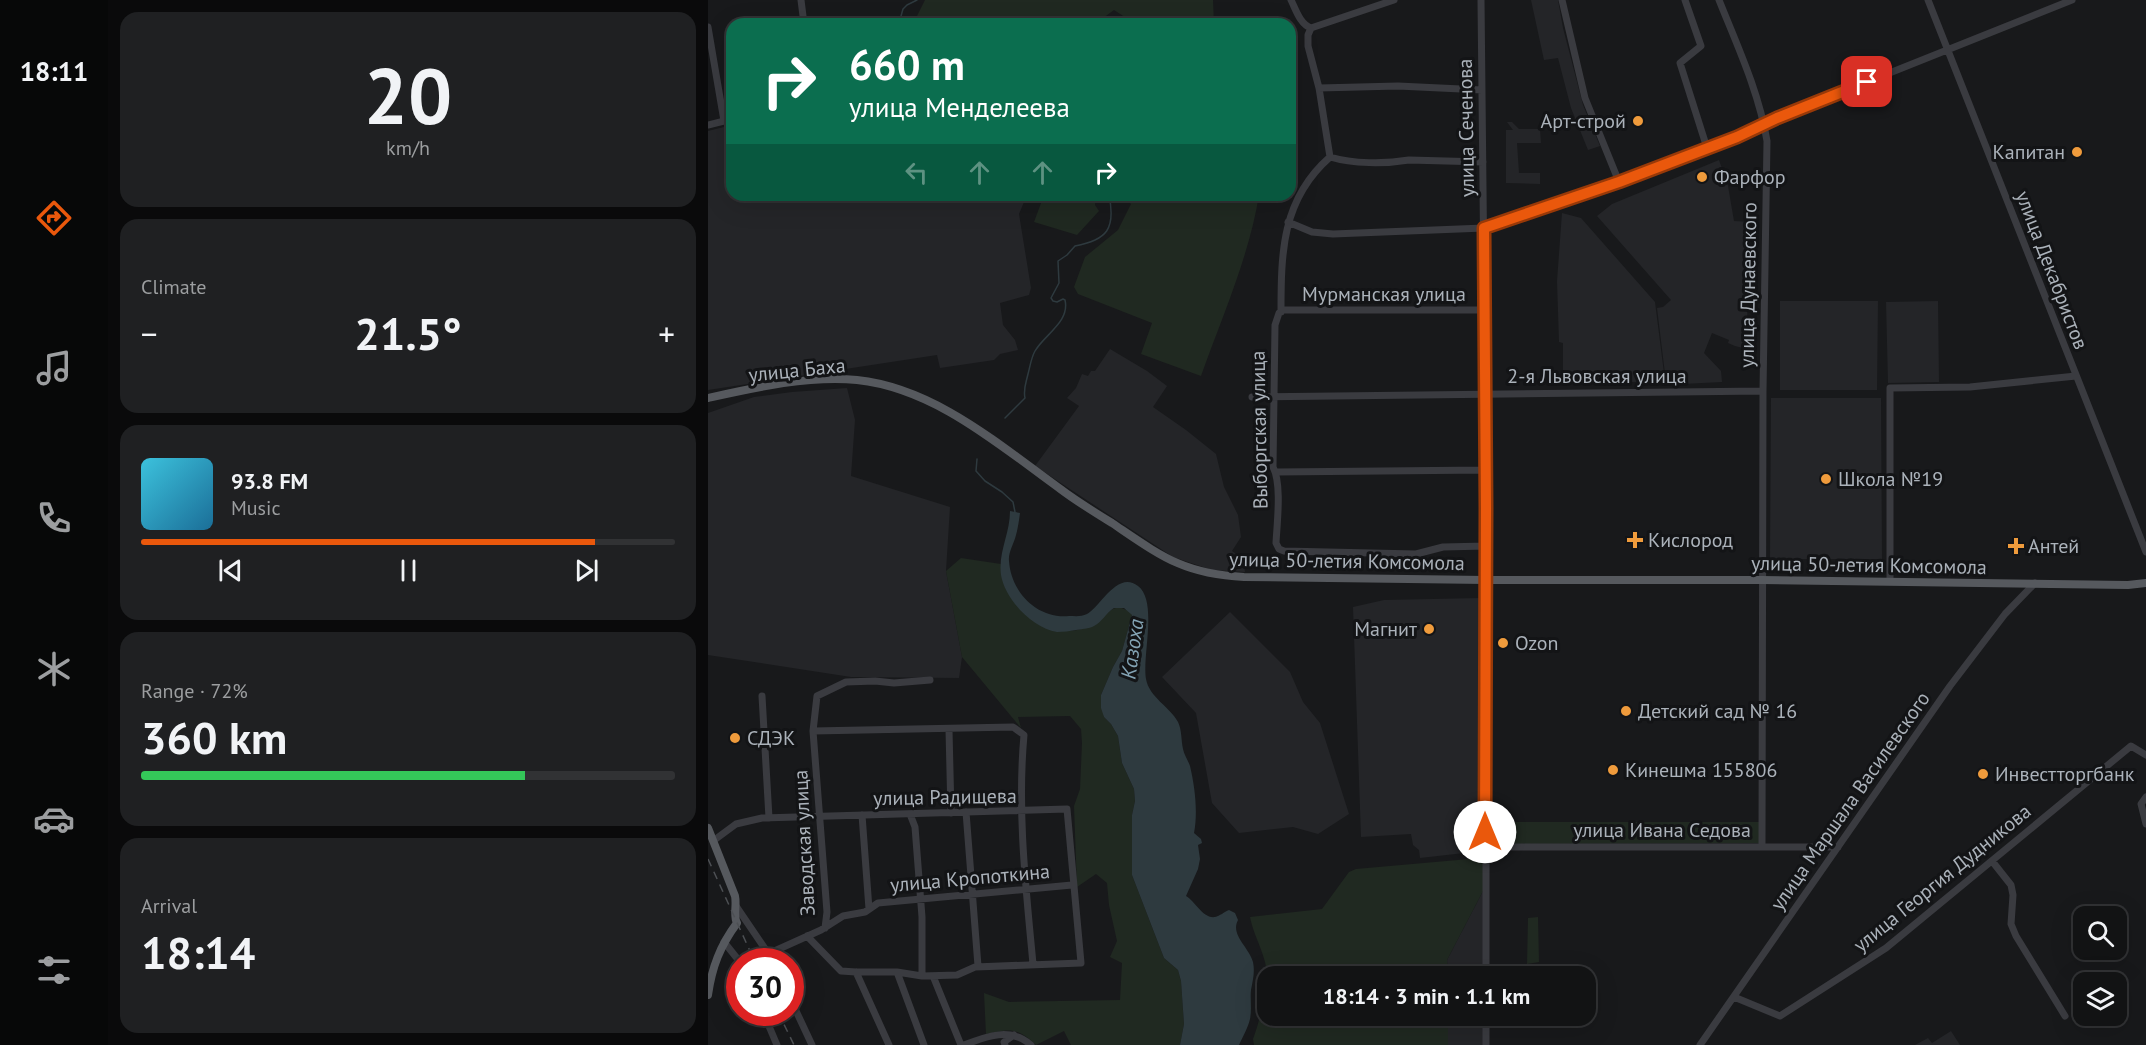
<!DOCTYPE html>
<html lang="en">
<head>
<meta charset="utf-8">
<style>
  :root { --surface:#121314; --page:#1f2022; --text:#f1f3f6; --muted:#9c9ea0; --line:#313234; --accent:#ea580c }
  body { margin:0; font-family:"PT Sans",sans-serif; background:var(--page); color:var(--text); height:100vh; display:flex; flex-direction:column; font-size:22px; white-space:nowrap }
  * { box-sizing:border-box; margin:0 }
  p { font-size:20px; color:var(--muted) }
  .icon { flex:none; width:33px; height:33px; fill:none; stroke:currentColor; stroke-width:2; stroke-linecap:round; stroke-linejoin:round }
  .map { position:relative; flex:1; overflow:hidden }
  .side { display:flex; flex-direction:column; gap:12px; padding:12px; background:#0a0a0b; width:600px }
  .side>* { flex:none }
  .hud { position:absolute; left:18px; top:18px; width:570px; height:183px; border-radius:18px; box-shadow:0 6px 24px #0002,0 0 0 2px var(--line); background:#0b6e4f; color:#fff; overflow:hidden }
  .buttons { position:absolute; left:1365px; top:906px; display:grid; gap:12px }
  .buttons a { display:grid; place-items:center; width:54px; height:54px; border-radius:12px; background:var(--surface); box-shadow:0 6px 24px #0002,0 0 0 2px var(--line); font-size:30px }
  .speed { position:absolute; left:18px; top:948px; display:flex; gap:12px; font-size:30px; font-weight:700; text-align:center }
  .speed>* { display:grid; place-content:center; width:78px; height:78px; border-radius:50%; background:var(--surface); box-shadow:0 6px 24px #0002,0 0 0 2px var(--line); line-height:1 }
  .speed .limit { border:9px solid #d22; background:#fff; color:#111 }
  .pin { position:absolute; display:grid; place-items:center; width:51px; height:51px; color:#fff; margin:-26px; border-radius:12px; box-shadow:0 3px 9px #0006 }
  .me { position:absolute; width:66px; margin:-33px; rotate:0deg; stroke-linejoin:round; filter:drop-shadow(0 0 4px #0008) }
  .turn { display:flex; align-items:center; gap:21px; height:126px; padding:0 24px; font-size:27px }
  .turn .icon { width:78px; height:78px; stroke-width:2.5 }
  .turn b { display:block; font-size:42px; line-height:51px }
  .lanes { display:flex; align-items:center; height:57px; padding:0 24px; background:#0003; justify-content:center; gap:30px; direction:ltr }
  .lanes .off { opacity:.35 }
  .big { font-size:45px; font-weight:800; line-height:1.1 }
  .side .widget { flex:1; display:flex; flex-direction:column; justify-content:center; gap:9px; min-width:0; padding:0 21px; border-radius:18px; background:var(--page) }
  .side .dial { align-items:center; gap:0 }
  .dial b { font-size:78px; line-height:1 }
  .song { display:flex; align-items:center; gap:18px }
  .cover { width:72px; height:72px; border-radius:9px; background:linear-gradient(135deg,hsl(190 70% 55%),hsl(200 70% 35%)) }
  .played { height:6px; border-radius:3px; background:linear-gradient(90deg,var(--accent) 85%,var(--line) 85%) }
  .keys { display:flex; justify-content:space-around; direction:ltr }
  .heat { display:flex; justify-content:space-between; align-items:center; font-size:33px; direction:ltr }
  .charge { height:9px; border-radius:4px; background:linear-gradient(90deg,#34c759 72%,var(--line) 0) }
  .trip { position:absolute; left:549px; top:966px; width:339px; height:60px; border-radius:18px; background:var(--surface); box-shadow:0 6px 24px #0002,0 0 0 2px var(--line); font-weight:800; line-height:60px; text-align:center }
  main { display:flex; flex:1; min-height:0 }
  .tab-bar { display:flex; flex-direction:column; width:108px; justify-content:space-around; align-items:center; background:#070808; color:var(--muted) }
  .tab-bar .icon { width:42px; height:42px }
  .tab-bar .on { color:var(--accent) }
  .tab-bar b { font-size:27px; color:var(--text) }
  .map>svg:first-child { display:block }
  .built { fill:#242528 }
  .green { fill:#202921 }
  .water { fill:#2e3a3f }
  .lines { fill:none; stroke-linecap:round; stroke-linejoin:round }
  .stream { stroke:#2e3a3f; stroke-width:1.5 }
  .minor { stroke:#3a3b40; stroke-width:7 }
  .major { stroke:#56595e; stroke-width:8 }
  .rail { stroke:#4d5054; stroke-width:1.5; stroke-dasharray:8 6; stroke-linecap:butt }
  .route-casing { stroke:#983908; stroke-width:15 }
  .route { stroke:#ea580c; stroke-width:10 }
  .poi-dot { fill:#ef9b3c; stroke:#131416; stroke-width:2 }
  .labels { text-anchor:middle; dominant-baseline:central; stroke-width:6; stroke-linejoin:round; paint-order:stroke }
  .poi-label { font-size:20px; fill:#abb2ba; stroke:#131416; text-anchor:start }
  .street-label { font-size:20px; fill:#abb2ba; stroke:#131416 }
  .water-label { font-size:21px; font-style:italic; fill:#83a3b4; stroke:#131416 }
</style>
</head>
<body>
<main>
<nav class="tab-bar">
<b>18:11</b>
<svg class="icon on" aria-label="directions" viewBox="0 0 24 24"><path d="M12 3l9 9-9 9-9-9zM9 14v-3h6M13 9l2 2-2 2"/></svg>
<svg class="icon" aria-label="music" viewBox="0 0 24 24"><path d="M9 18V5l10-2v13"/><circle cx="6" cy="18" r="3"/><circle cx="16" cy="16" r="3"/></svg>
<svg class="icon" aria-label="phone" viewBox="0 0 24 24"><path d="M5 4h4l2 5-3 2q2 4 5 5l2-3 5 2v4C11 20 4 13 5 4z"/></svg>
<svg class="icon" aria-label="climate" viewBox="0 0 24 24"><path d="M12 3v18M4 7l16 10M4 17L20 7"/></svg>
<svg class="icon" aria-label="car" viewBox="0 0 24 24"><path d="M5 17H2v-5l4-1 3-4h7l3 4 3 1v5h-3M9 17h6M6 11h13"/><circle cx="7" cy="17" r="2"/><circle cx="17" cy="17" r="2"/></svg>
<svg class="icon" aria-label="filters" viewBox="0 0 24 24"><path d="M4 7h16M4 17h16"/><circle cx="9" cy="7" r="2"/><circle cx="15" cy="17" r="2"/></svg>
</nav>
<section class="side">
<div class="widget dial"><b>20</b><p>km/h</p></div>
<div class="widget"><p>Climate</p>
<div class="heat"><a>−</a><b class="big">21.5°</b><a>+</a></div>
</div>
<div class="widget">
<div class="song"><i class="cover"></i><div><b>93.8 FM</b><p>Music</p></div></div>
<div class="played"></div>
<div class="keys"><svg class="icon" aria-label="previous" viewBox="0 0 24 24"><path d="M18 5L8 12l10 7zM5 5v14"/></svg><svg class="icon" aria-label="pause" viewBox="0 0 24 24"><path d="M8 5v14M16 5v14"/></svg><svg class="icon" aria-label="next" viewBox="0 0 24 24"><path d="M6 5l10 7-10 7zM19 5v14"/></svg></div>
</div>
<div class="widget"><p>Range · 72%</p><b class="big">360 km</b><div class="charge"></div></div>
<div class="widget"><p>Arrival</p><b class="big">18:14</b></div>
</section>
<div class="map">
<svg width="1438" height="1045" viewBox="0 0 1438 1045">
  <rect width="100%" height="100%" fill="#18191b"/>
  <path class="built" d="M823,0H850L855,28L875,105L892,146L880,150L863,108L850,58L836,60Z
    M799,122H804L811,129H832L833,143H809L811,173H832V184L798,183V130H805Z
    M24,125V195H319L311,214L323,288L321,295L292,303L295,325L307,340L310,350L292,354L286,360L232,368L229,355L0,390V131Z
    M1011,160L1020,186L1026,221L1043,222L1038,346L1035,348L1027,346L1020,343L1021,340L1004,333L996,353L1013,371L1014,382L974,384L965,381L958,382L949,308L955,307L963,300L889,216L904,204Z
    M854,213L873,218L947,302L957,381L855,384V343L851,342L849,281Z
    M1072,301H1170L1169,390H1072Z
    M1230,301L1231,382L1180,383L1178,302Z
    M402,349L439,371L459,386L445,407L478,430L508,454L516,487L530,515L533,537L524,551L535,559L537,572L504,570L465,557L327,466L371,406L359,398L368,388L374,374L380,376L383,371H387Z
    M139,388L147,420L143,476L242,507L238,571L254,657L251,678L143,677L0,655V413L46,397L84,392Z
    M1063,398H1173L1174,559H1062Z
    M773,598L774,663H771V797L774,798V851L712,858L711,850L705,845L703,834L653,837L645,607L676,600Z
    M522,612L582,672L595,702L612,723L641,814L610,834L585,827L531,833L504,803L488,713L454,677Z
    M775,891V976H740L739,960Z
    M740,1016H775V1045H740Z
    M1243,1031L1252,1045H1207L1220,1038L1224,1043Z"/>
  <path class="green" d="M217,0H505L506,24H437L423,21L406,10L387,24H217L208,18Z
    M336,195H388L387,205L391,211L369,235L326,222Z
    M422,195H551C541,257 514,317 493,376L433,354L444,323L370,294L366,287L377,257L410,230L423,204L420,201Z
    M253,558L293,564C295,604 336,642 377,628C393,623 397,610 411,607L421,611L424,615L414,651L405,667L393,695L396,717L403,724L410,736L414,763L426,789L427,801L424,815V875L456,958L470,970L473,981L476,1024L472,1045H363L356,1031L328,1045C309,1027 302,1029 278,1034L276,993L301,1002L412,1000L414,963L402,957L409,941L401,905L399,883L388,874L369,887L366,806L372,789L374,743L373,729L362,716L310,717L313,728L254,657L238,571Z
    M783,822H1051V843L783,844Z
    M775,853V891L739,960L740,976H560V1016H740V1045H546L545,1039C552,1021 562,980 557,962C553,946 545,933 542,917L614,909L641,872L648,869L761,859L764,854Z
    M830,917L831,962L819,964L820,918Z"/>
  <path class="water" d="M302,511L312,513C311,520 310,528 308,535C306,544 300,552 301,561C303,592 329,619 361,616C367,616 373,617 379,614C392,608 409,570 430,586C450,601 434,656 438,679C441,697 462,707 470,722C474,730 473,741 475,749C476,755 480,760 482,766C487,787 490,812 486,833L493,839L494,843L490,845L492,859L490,869L478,896C487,901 495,919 507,917C512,916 516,912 521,910L527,913L530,920C522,935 541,947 545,962C547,972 545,980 543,990C542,999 544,1009 542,1019C540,1028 535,1036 531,1045H472L476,1024L473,981L470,970L456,958L424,875V815L427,801L426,789L414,763L410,736L403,724L396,717L393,708V695L405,667L414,651L424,615L416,608H406C398,613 394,622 386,626C381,629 373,629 368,630C362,631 355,632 349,632C324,628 297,599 293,575C290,552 302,534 302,511Z"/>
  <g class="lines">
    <path class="stream" d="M200,24L193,16L195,9L199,5L209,0
      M400,24L404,18C411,17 417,17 422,24
      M297,418L317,398C315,389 318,383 320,374C322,367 323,358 327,351C337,334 362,322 357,300L355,299L349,302L345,301L343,298L351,283L350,261L359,255L367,246C399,240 408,229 401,195
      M269,459L268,471L277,481L294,492L305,502L307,512"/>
    <path class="minor" d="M93,0L96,24
      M583,0C588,10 592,24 603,28
      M773,0L778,470V976
      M854,0L877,98L911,182
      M977,0L993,46L972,63L999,148
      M1011,0C1029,45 1051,92 1059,141L1055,391L1054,843
      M1220,0L1438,552
      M0,27L16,121
      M603,28L600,35V46L611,88L622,157
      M603,28L686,0
      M611,88L690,86L774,90
      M0,125L24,119
      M622,157C645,164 677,164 701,160L775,162
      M580,222L604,232L625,234L776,228L911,182L1045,131L1069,118L1364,0
      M777,310H575L571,313L567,325L565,467C574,484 569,523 568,543L571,549L576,551L708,554L735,547L778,546
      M573,312C573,252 574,199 622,157
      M544,397L1055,391
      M569,472L778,470
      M1182,581V388L1262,387L1368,376
      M54,696L61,818
      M241,730L243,813
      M105,731L109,696L138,682L167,681L186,683L222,680
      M1438,797L1433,804L1438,824
      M258,812L270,966
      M202,814L207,827L214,917V976
      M154,815L161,909
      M5,841L28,824L54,818L359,809L373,963L267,967L249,975L214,976L189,972H148L133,971L99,936
      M777,847H1130
      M1284,861L1303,885L1305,895L1303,924L1308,936L1357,1016
      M28,906L66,962
      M117,928L119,912L105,731L305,727L316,735C309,811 318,889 325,964
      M16,942L32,962
      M62,953L113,930L135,916L157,912L170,903L364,885
      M148,972L181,1045
      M189,972L216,1045
      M225,976L253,1045
      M1026,997L1072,1016L1178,948L1423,746L1438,755
      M82,998L104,1045
      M55,1012L69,1045
      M778,1016V1045
      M256,1045C279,1036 303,1027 323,1045
      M297,1045L296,1042L306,1035
      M992,1045L1242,686L1297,614L1327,583"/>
    <path class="major" d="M0,398C45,388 102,375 149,380C226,388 290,444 351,488C368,501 386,512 404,523C453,556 475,574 536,577L778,580H1053L1420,585L1438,583
      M0,828L27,896C29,905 25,916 29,923C12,946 4,967 0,995"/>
    <path class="rail" d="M0,859L47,962
      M70,1012L86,1045"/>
  </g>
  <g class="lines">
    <defs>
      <path id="route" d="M777,832L778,508L776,228L911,182L1029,137L1069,118L1159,82"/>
    </defs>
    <use href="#route" class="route-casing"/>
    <use href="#route" class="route"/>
  </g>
  <g class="poi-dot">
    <circle cx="930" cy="121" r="6"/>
    <circle cx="1369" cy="152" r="6"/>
    <circle cx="994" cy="177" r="6"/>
    <circle cx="1118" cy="479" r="6"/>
    <path d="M924 531h6v6h6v6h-6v6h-6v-6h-6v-6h6z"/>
    <path d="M1305 537h6v6h6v6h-6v6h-6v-6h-6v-6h6z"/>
    <circle cx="721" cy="629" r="6"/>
    <circle cx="795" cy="643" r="6"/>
    <circle cx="918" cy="711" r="6"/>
    <circle cx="27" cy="738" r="6"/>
    <circle cx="905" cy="770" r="6"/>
    <circle cx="1275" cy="774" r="6"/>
  </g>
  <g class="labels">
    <g class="poi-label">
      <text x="918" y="121" text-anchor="end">Арт-строй</text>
      <text x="1357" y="152" text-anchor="end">Капитан</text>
      <text x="1006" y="177">Фарфор</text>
      <text x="1130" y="479">Школа №19</text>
      <text x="940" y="540">Кислород</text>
      <text x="1320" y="546">Антей</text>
      <text x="709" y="629" text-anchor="end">Магнит</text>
      <text x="807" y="643">Ozon</text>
      <text x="930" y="711">Детский сад № 16</text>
      <text x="39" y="738">СДЭК</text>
      <text x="917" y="770">Кинешма 155806</text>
      <text x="1287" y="774">Инвестторгбанк</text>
    </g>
    <g class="street-label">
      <text transform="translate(758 128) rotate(-91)">улица Сеченова</text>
      <text transform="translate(1344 270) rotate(69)">улица Декабристов</text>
      <text transform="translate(1040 285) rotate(-89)">улица Дунаевского</text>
      <text x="676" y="294">Мурманская улица</text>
      <text transform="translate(89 370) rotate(-6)">улица Баха</text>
      <text x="889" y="376">2-я Львовская улица</text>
      <text transform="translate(551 430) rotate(-91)">Выборгская улица</text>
      <text transform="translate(639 561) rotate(1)">улица 50-летия Комсомола</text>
      <text transform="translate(1161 565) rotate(1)">улица 50-летия Комсомола</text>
      <text transform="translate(237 797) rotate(-1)">улица Радищева</text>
      <text transform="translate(1142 801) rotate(-55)">улица Маршала Василевского</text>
      <text x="954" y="830">улица Ивана Седова</text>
      <text transform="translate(96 843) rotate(-93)">Заводская улица</text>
      <text transform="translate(262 878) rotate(-5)">улица Кропоткина</text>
      <text transform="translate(1234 878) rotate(-39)">улица Георгия Дудникова</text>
    </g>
    <g class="water-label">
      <text transform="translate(424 649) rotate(-82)">Казоха</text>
    </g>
  </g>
</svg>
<div class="buttons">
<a><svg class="icon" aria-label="search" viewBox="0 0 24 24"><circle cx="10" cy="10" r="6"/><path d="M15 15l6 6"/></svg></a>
<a><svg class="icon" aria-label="layers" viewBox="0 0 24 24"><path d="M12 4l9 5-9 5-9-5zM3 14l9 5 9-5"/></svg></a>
</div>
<div class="speed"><div class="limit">30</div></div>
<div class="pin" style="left:1159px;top:82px;background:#d93025"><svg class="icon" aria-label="arrive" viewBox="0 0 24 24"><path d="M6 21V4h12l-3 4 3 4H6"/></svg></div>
<svg class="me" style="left:777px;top:832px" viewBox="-20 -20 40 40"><circle r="19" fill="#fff"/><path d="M0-13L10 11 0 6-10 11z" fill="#ea580c"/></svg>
<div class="trip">18:14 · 3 min · 1.1 km</div>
<div class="hud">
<div class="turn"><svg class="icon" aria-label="right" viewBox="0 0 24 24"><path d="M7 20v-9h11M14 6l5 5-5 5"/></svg><div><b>660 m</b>улица Менделеева</div></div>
<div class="lanes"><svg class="icon off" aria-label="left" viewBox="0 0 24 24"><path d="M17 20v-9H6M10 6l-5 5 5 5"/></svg><svg class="icon off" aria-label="ahead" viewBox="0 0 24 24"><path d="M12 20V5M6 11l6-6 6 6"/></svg><svg class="icon off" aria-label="ahead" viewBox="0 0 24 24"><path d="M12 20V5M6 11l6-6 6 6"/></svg><svg class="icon" aria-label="right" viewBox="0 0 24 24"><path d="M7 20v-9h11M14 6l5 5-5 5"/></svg></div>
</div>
</div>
</main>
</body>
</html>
